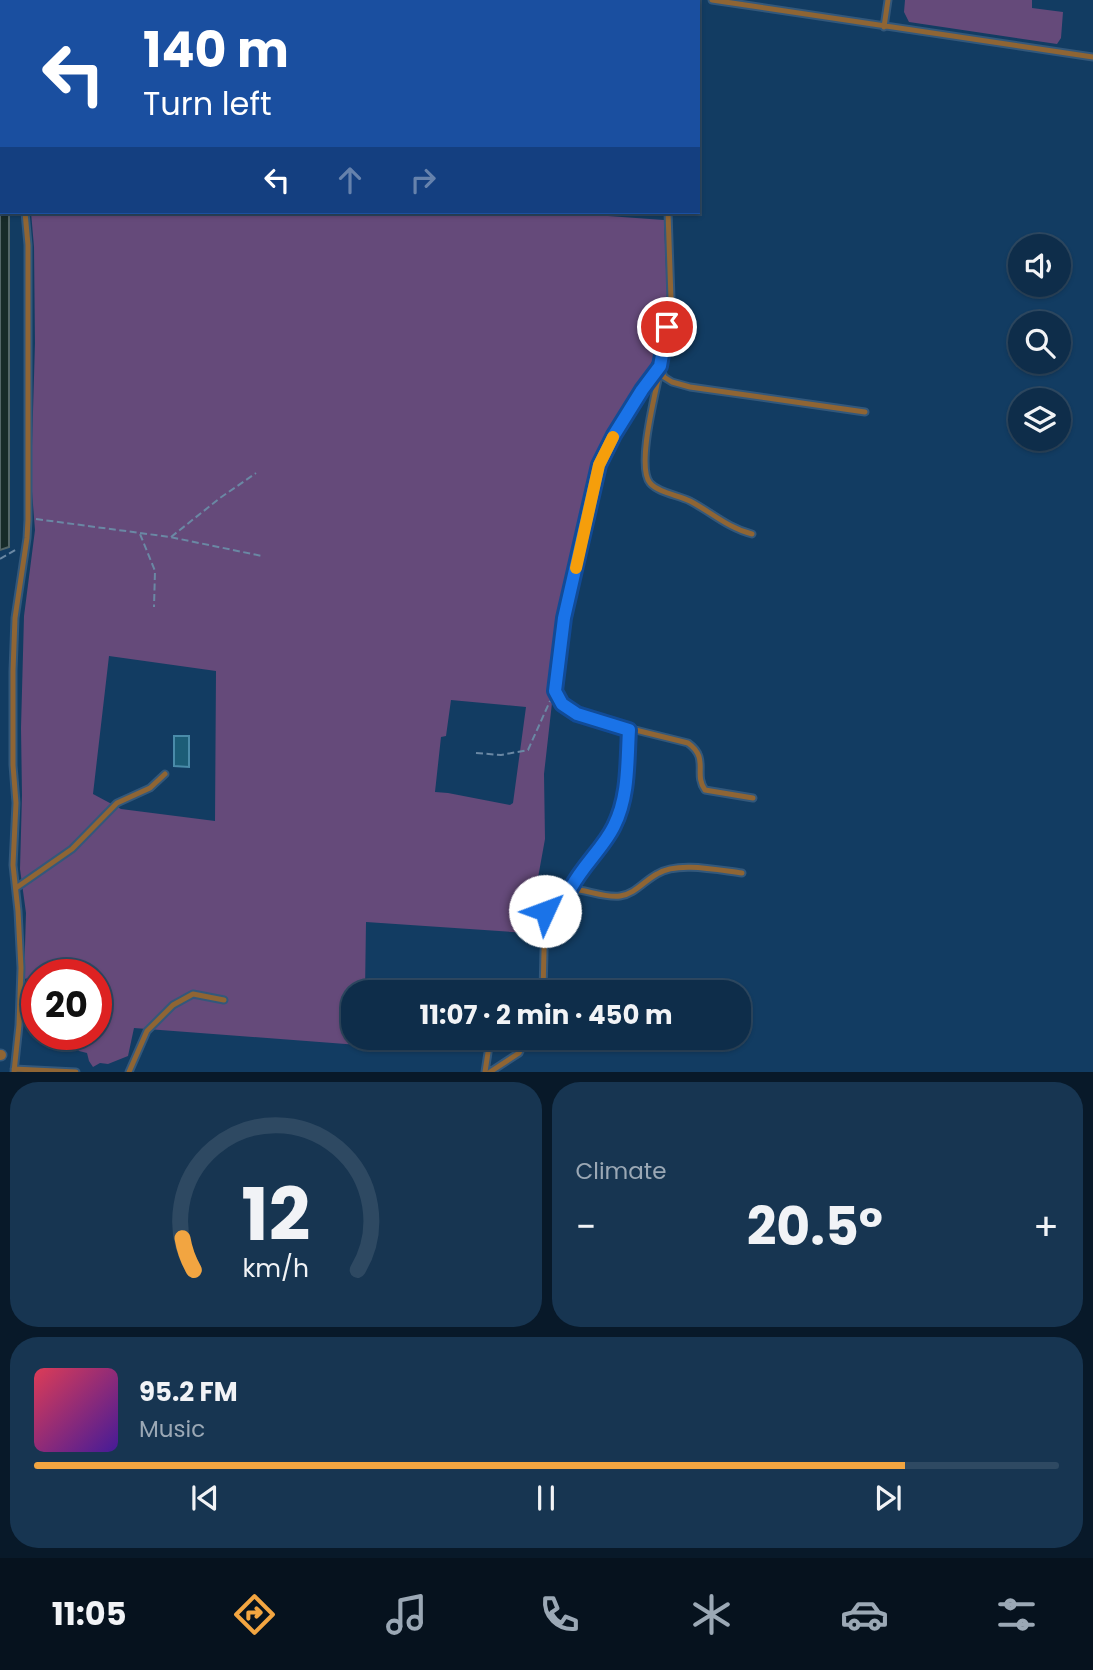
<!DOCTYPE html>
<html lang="en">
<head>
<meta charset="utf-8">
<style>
  :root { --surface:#0e2d4a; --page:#173551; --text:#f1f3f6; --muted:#9ba8b5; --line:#2e4962; --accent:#f2a541 }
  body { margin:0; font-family:Poppins,sans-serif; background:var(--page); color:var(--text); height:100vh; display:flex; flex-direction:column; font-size:26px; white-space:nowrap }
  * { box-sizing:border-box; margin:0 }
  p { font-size:23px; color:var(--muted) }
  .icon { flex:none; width:38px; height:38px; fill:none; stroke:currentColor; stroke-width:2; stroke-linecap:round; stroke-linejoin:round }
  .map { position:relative; height:1072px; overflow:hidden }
  .side { display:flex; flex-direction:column; gap:10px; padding:10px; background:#081929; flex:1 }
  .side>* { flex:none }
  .guide { position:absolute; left:0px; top:0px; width:700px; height:214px; box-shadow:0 2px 5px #0004,0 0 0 2px var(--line); background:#1a4fa0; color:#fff; overflow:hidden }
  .controls { position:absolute; left:1008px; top:234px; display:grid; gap:14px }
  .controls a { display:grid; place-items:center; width:63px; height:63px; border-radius:50%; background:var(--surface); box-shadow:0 2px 5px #0004,0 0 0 2px var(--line); font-size:35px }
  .speed { position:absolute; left:21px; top:959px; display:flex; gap:14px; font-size:35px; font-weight:700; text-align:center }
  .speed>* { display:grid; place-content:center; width:91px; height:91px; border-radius:50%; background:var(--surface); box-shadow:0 2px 5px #0004,0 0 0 2px var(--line); line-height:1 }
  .speed .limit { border:10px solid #d22; background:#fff; color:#111 }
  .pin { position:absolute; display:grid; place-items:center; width:60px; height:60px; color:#fff; margin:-30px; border:4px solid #fff; border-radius:50%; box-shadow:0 2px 7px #0007 }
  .me { position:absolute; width:77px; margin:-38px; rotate:47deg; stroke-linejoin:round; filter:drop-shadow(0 0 5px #0008) }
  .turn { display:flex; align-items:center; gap:24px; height:147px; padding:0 28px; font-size:32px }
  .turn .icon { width:91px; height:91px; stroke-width:2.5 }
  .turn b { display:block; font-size:49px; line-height:60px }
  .lanes { display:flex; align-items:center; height:66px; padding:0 28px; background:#0003; justify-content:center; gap:35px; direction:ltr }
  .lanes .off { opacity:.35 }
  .big { font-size:52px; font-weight:700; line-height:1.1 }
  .side .tile { flex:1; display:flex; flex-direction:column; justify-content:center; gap:10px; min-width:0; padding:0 24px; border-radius:28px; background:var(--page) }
  .side .dial { align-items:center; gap:0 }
  .dial svg { height:182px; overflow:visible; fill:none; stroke:var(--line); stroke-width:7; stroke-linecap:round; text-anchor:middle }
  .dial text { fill:var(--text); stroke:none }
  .song { display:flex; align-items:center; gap:21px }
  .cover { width:84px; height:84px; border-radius:10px; background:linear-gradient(135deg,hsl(350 70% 55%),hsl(260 70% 35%)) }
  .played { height:7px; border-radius:4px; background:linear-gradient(90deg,var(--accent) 85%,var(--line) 85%) }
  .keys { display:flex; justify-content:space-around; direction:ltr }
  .heat { display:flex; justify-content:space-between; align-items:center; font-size:38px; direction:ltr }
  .side .tiles { flex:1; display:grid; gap:10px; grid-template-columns:1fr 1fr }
  .tile:last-child { grid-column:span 2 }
  .trip { position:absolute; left:341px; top:980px; width:410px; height:70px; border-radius:28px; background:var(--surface); box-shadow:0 2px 5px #0004,0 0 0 2px var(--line); font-weight:700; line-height:70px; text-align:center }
  .tabs { display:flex; height:112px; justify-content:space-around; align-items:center; background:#06121e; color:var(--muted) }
  .tabs .icon { width:49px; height:49px }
  .tabs .on { color:var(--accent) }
  .tabs b { font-size:32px; color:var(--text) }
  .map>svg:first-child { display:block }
  .green { fill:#654a7a; fill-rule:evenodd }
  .water { fill:#172b29; stroke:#536668; stroke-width:2 }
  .building { fill:#1c5d77; stroke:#4a8ba9; stroke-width:2 }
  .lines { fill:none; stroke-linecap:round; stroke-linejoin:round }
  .service-casing { stroke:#33587b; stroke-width:9 }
  .minor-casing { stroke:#33587b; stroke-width:13 }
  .path { stroke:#6a88a4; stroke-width:2; stroke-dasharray:7 3.5; stroke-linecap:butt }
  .service { stroke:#8f6534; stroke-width:5 }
  .minor { stroke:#8f6534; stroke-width:10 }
  .route-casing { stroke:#114b97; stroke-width:18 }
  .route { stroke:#1a73e8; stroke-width:12 }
  .slow { stroke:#f59e0b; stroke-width:12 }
</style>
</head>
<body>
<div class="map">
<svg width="1093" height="1072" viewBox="0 0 1093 1072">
  <rect width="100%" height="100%" fill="#123c62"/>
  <path class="green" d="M905,0H1032V8L1063,12L1061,38L1057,44L909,22L904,12Z
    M31,212H552L664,220L667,293L665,325L657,350L642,384L619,415L600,454L562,614L544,774L545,839L528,933L366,922L365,992H354V1038H411V1049L134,1028L128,1056L108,1064L100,1063L93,1067L89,1061L87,1053L79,1051L74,1045L80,1039V1034H96L100,999L96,992V975H49L46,973L45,975L24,979L26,913L20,869L22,795L21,728L24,616L35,530L31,479L35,343L34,247ZM109,656L216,671L215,821L121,809L93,794ZM451,700L526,707L513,803L510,805L448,793L435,792L441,737L446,736Z"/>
  <path class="water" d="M0,188L2,212H9V547L0,550Z"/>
  <path class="building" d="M174,736H189V767L174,766Z"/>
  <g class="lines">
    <defs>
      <path id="service" d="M675,0L676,2
        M712,0L1093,57
        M152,2V0
        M548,2V0
        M884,27L888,0
        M0,102L2,111
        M668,212L671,299L660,366L664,377L672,382L690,387L865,412
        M660,366L642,390L614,435L599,465L564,618L555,691L562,704L583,717L688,743C710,759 693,773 705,790L753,798
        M660,370C656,392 636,466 650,483C659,493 678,495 690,501C711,512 728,528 752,534
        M16,888L72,849L117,803L150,788L165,774
        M571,889C583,865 604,848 614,826C629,797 627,761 629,730
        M543,992L545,910C556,870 594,900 620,896C635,894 644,881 657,874C677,861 718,870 742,873
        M349,1017L354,1018
        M483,1038L489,1046L485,1072
        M14,1069L76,1072
        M14,1072L19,1025L21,968L18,911L13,865L16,803L13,765V671L15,618L27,538L28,520V245L25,212
        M129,1072L147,1031L173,1005L193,994L224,1000
        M490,1072L519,1053L526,1038"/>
      <path id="minor" d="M0,1055H1"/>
    </defs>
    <use href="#service" class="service-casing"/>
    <use href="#minor" class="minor-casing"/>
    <path class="path" d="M36,519L170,537L262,556
      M140,534L155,571L154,607
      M171,537L220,498L256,473
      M0,559L17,549
      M476,753L501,755L528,750L550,701"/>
    <use href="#service" class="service"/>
    <use href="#minor" class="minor"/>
  </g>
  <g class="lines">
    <defs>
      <path id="route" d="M545,911C549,897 557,890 571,888C583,865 604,847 614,826C629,796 627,762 629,730L577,714L562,704L555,691L564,618L599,465L614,435L642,390L660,366L667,327"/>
    </defs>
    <use href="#route" class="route-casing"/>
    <use href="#route" class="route"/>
    <path class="slow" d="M576,568L599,465L613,437"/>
  </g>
</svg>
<div class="controls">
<a><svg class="icon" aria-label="sound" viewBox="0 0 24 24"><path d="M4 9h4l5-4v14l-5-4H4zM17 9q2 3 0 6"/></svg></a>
<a><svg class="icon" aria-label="search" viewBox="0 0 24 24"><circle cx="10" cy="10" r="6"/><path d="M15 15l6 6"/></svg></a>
<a><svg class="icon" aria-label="layers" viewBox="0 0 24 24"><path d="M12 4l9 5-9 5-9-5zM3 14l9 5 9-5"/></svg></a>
</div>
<div class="speed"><div class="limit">20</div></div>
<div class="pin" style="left:667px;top:327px;background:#d93025"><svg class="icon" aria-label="arrive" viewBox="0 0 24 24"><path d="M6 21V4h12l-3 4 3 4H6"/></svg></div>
<svg class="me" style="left:545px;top:911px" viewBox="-20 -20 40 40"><circle r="19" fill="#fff"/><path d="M0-13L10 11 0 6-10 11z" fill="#1a73e8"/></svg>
<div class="trip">11:07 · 2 min · 450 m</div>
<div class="guide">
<div class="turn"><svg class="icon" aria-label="left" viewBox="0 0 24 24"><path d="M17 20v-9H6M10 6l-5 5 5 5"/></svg><div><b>140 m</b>Turn left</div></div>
<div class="lanes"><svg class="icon" aria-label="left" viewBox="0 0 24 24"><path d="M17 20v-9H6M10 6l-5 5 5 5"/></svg><svg class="icon off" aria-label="ahead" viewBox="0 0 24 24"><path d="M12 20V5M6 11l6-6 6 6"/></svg><svg class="icon off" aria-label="right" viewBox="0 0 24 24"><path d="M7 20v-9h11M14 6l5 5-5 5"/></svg></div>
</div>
</div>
<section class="side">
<div class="tiles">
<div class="tile dial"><svg viewBox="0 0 100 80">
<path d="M14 69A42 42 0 1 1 86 69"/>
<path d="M14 69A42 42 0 0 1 9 55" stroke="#f2a541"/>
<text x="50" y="56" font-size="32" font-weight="700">12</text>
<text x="50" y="72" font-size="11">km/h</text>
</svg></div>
<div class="tile"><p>Climate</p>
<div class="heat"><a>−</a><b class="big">20.5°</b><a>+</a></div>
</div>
<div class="tile">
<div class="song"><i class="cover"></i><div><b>95.2 FM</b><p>Music</p></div></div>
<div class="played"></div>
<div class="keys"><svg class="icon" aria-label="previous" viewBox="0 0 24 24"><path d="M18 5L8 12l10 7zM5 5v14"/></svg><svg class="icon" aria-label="pause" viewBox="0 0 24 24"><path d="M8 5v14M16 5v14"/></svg><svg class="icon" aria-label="next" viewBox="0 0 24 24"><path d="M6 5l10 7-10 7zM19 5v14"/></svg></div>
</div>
</div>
</section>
<nav class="tabs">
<b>11:05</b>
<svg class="icon on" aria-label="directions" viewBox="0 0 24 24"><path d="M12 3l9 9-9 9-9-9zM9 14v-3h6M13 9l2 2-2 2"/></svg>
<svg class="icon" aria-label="music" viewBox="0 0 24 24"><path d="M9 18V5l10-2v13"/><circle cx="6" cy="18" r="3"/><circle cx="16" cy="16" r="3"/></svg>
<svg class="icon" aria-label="phone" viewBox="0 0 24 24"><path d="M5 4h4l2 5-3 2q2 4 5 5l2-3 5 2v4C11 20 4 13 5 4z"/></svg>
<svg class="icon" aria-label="climate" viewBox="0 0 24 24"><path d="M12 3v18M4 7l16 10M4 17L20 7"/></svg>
<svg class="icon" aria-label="car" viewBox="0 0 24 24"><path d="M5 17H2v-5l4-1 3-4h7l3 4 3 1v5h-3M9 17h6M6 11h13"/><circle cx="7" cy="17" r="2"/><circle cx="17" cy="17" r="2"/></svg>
<svg class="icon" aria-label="filters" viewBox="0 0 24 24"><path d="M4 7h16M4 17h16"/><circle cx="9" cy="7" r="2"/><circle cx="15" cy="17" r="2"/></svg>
</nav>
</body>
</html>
